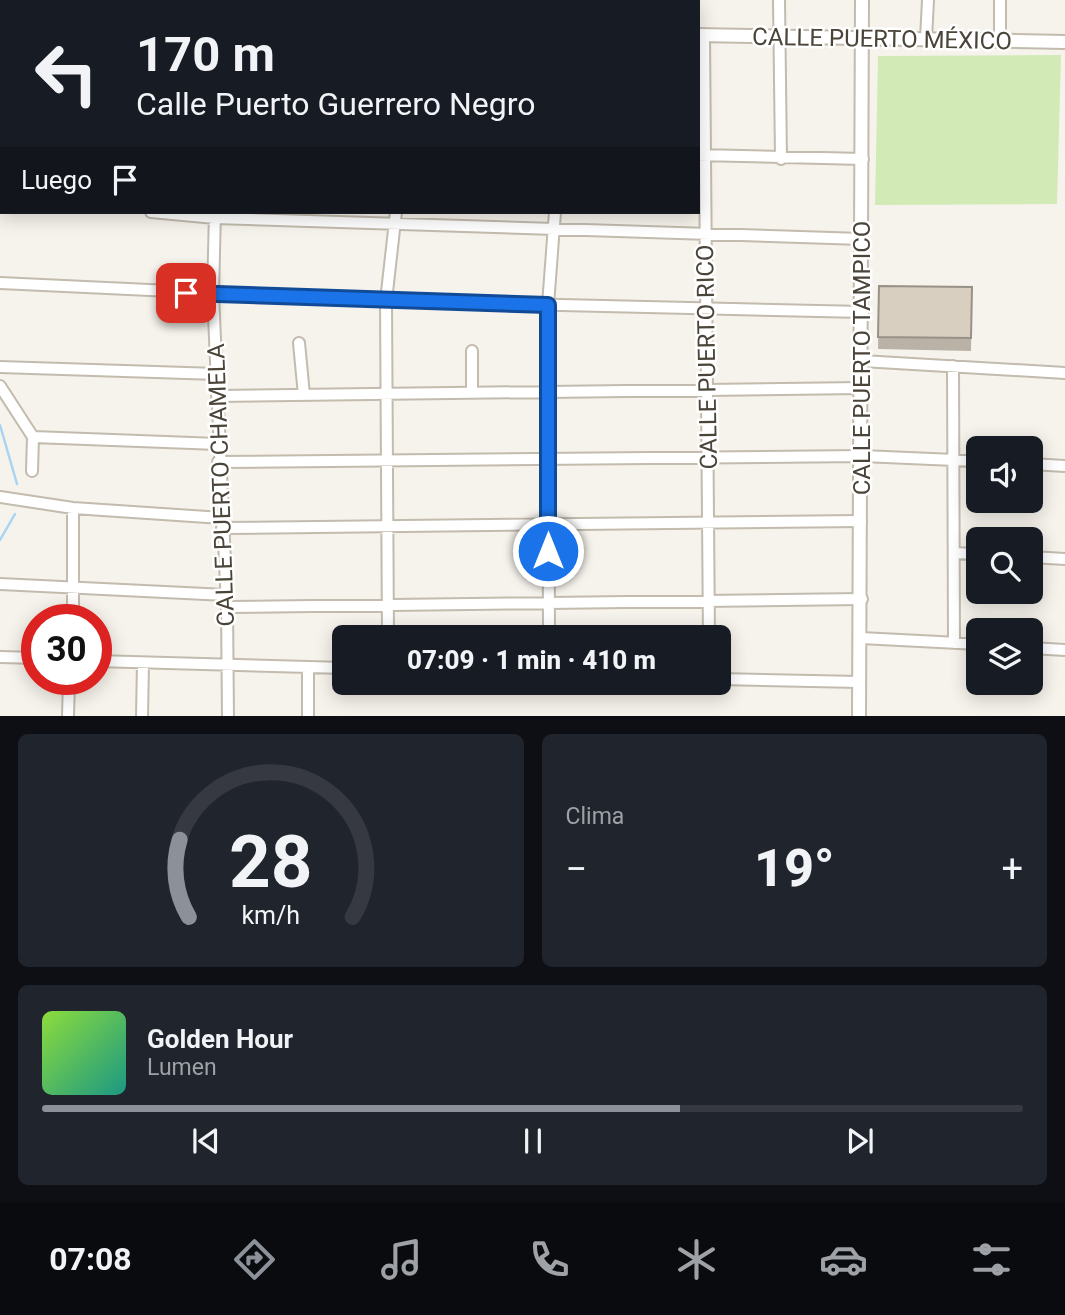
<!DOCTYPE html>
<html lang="es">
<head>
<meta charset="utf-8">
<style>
  :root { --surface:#171b24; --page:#20242c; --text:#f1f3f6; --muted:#9ea1a6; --line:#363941; --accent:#8c9099 }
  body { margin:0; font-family:Roboto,sans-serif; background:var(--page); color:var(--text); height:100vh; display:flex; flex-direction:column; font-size:26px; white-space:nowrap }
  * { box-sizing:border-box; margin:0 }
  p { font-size:23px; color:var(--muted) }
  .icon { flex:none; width:38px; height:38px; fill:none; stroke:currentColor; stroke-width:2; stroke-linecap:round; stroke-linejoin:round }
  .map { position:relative; height:716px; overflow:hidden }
  .sheet { display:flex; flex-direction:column; gap:18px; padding:18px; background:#0d0f14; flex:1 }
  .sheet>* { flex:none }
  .banner { position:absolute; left:0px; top:0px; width:700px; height:214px; box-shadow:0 4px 18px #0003; background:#171b24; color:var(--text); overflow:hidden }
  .controls { position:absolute; left:966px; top:436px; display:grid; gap:14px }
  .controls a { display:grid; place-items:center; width:77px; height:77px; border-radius:10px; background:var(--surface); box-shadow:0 4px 18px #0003; font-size:35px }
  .speed { position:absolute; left:21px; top:604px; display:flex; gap:14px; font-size:35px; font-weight:700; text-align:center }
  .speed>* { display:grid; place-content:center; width:91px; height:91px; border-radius:50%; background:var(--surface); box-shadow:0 4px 18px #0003; line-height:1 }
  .speed .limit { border:10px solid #d22; background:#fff; color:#111 }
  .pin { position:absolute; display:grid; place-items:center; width:60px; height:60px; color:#fff; margin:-30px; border-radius:14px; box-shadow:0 4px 10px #0006 }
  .me { position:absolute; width:77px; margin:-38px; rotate:0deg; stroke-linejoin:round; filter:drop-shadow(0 0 5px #0008) }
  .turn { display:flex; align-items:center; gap:24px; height:147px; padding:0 21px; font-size:32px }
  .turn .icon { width:91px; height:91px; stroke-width:2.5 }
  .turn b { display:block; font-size:49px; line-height:60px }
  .then { display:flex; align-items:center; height:66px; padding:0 21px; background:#0003; gap:14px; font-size:26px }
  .big { font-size:52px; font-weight:800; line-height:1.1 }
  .sheet .tile { flex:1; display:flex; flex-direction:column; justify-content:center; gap:10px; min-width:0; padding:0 24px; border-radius:10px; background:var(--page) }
  .sheet .dial { align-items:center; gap:0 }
  .dial svg { height:182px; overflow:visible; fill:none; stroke:var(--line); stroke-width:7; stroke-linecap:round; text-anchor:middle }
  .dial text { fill:var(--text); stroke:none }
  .song { display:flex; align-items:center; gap:21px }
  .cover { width:84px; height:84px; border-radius:10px; background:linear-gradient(135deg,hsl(90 70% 55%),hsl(170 70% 35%)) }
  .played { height:7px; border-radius:4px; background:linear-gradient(90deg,var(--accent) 65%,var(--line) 65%) }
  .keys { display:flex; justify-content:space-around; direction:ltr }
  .heat { display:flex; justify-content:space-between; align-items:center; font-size:38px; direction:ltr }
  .sheet .tiles { flex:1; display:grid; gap:18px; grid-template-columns:1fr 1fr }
  .tile:last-child { grid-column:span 2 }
  .trip { position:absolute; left:332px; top:625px; width:399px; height:70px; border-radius:10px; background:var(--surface); box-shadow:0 4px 18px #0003; font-weight:800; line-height:70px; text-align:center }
  .menu { display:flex; height:112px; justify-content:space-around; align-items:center; background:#090b0e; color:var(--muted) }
  .menu .icon { width:49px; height:49px }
  .menu .current { color:var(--accent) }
  .menu b { font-size:32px; color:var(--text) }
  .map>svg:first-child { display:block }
  .green { fill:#d2eab5 }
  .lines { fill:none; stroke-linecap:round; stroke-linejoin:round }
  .stream { stroke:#a9d4f2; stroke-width:2.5 }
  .minor-casing { stroke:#c2bbae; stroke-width:14 }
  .tertiary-casing { stroke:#c2bbae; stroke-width:16 }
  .minor { stroke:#fff; stroke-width:10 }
  .tertiary { stroke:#fff; stroke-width:12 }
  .wall { fill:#bab2a6 }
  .building { fill:#d8cfc1; stroke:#979187; stroke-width:2 }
  .route-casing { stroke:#114b97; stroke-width:18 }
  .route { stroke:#1a73e8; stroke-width:12 }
  .labels { text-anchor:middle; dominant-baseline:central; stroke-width:5; stroke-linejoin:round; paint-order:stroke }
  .street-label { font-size:24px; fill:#4b4439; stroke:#fff }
</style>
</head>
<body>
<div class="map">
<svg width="1065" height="717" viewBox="0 0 1065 717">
  <rect width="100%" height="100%" fill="#f6f3ec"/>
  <path class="green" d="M1061,55L1057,204L875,205L878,56Z"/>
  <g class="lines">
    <path class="stream" d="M154,0L155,2
      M0,181H2
      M0,425L17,484
      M0,540L15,514"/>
    <defs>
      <path id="minor" d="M132,0L133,2
        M167,0L168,2
        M779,0L781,159
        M204,2V0
        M306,2V0
        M393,2V0
        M490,2V0
        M564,2V0
        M676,2V0
        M704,35L709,637
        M926,39L928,0
        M1000,41V0
        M0,101H2
        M698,155L863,159
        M0,197H2
        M151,212L215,218L862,239
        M215,212L213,294L227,607L228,717
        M0,283L386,301L863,312
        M299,343L304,395
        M862,361L1065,373
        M953,366L954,643
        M0,367L217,374
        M0,386L33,437L32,471
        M472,393V351
        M217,396L862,388
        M33,437L218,444
        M218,462L862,456L978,461
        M1031,464L1065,466
        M0,497L73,508L222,518
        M222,528L861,521
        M954,553L978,554
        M1031,557L1065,559
        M0,584L226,595
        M227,607L862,599
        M73,620V508
        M388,637L386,301L396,212
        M549,637L548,305L555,212
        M861,638L978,644
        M1031,648L1065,650
        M0,657L37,658
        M96,661L345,668
        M719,679L860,682
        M68,717L69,679
        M142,717L143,663
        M308,717V667"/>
      <path id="tertiary" d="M0,19H2
        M698,35L1065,42
        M859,717L862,0"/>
    </defs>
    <use href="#minor" class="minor-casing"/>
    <use href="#tertiary" class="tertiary-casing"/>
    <use href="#minor" class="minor"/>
    <use href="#tertiary" class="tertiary"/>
  </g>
  <path class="wall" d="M879,286L972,287L971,351L878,349Z"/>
  <path class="building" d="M879,286L972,287L971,338L878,337Z"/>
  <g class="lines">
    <defs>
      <path id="route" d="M186,293L548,305V551"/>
    </defs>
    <use href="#route" class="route-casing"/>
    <use href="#route" class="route"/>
  </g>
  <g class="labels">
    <g class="street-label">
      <text transform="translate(882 39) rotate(1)">CALLE PUERTO MÉXICO</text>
      <text transform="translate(707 357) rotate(-91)">CALLE PUERTO RICO</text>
      <text transform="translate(862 358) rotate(-90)">CALLE PUERTO TAMPICO</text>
      <text transform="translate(221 485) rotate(-92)">CALLE PUERTO CHAMELA</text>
    </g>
  </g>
</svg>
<div class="controls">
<a><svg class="icon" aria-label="sound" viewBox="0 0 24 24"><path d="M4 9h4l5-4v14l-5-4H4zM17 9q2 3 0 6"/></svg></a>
<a><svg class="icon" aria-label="search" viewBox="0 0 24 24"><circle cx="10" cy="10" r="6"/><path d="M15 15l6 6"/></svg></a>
<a><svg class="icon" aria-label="layers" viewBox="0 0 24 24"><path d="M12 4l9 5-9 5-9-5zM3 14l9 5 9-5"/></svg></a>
</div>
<div class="speed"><div class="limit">30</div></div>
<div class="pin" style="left:186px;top:293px;background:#d93025"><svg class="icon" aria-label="arrive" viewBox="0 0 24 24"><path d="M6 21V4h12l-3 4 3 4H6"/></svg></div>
<svg class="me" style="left:548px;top:551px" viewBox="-20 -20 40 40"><circle r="17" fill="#1a73e8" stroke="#fff" stroke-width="3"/><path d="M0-11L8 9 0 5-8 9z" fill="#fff"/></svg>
<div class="trip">07:09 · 1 min · 410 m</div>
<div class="banner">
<div class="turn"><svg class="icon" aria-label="left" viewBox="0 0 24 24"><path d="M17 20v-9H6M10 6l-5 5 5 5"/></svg><div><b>170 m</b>Calle Puerto Guerrero Negro</div></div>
<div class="then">Luego<svg class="icon" aria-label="arrive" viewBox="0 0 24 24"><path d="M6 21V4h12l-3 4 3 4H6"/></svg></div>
</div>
</div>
<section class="sheet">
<div class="tiles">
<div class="tile dial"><svg viewBox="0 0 100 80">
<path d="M14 69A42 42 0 1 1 86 69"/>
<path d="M14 69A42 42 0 0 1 10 35" stroke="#8c9099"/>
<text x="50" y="56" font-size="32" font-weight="700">28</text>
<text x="50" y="72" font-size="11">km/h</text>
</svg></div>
<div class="tile"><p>Clima</p>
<div class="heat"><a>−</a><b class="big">19°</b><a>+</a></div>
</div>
<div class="tile">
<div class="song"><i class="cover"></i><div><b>Golden Hour</b><p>Lumen</p></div></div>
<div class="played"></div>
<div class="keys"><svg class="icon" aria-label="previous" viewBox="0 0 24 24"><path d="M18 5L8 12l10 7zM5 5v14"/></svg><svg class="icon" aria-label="pause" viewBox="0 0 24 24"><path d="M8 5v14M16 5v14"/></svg><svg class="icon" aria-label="next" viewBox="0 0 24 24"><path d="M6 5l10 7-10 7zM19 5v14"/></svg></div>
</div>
</div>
</section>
<nav class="menu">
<b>07:08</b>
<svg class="icon current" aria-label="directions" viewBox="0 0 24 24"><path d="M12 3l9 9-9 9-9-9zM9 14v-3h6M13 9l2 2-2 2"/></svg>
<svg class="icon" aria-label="music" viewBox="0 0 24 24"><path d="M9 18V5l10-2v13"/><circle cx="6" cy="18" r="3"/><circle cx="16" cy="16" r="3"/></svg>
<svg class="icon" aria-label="phone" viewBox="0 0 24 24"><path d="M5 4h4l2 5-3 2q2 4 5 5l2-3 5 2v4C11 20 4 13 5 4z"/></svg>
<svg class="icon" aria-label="climate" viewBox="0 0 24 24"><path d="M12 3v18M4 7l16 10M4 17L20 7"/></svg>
<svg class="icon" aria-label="car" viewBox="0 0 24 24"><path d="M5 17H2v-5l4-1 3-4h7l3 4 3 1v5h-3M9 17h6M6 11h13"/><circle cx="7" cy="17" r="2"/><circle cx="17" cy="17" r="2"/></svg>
<svg class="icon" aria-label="filters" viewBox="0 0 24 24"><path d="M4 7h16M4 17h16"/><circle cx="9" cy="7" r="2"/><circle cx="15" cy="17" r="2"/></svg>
</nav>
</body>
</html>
